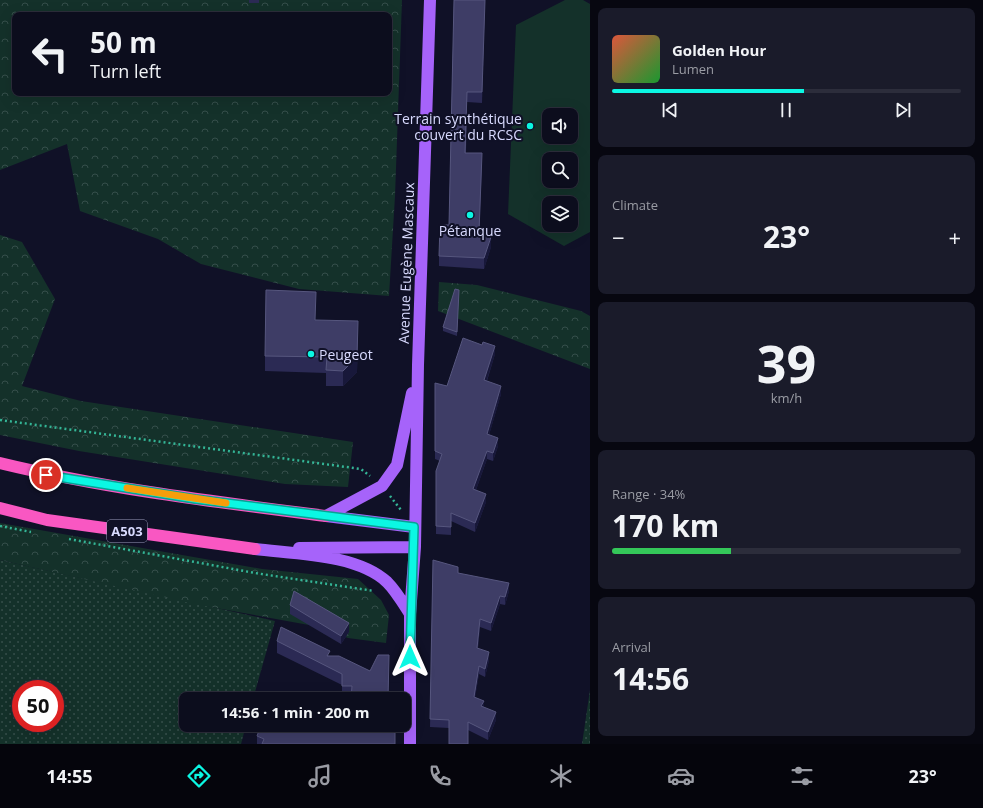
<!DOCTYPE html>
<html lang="en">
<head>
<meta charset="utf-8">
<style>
  :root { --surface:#0c0d1d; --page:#1a1b2a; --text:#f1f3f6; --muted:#9a9ca4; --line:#2c2d3b; --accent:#0bf7e3 }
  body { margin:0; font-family:"Open Sans",sans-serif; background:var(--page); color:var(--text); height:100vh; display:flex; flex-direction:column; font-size:15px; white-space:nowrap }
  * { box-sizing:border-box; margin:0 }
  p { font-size:13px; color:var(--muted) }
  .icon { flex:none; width:22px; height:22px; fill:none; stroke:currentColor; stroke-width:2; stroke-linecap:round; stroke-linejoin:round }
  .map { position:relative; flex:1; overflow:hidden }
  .side { display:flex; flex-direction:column; gap:8px; padding:8px; background:#070710; width:393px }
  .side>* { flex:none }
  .top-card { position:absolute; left:12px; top:12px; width:380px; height:84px; border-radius:8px; box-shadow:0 4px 16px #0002,0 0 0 1px var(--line); background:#0c0d1d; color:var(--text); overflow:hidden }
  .tools { position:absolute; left:542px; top:108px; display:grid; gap:8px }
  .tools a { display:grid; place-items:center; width:36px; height:36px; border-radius:8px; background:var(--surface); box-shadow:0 4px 16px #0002,0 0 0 1px var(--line); font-size:20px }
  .speed { position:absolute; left:12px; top:680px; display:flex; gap:8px; font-size:20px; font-weight:700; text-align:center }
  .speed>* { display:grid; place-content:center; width:52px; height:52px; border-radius:50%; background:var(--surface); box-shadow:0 4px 16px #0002,0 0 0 1px var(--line); line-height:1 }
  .speed .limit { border:6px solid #d22; background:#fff; color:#111 }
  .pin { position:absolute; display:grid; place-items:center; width:34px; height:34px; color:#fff; margin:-17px; border:2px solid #fff; border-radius:50%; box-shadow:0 1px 4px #0007 }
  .me { position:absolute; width:44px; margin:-22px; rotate:0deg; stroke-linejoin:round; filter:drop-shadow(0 0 3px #0008) }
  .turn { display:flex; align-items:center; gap:14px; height:84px; padding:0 12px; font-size:18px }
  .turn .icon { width:52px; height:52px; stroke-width:2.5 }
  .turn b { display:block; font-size:28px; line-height:34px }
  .big { font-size:30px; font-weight:700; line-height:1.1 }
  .side .tile { flex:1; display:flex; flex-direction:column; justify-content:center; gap:6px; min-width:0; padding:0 14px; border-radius:8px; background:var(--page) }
  .side .dial { align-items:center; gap:0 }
  .dial b { font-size:52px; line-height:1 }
  .song { display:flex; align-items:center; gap:12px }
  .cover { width:48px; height:48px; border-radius:6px; background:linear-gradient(135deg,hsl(10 70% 55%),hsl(130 70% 35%)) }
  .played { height:4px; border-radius:2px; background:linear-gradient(90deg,var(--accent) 55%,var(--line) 55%) }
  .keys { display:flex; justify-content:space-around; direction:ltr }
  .heat { display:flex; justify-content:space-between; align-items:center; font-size:22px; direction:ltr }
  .charge { height:6px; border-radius:3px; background:linear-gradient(90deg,#34c759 34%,var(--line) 0) }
  .trip { position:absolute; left:179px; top:692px; width:232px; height:40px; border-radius:8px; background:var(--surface); box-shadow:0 4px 16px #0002,0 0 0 1px var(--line); font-weight:700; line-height:40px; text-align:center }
  .dock { display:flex; height:64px; justify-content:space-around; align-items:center; background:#05050c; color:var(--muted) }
  .dock .icon { width:28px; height:28px }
  .dock .active { color:var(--accent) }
  .dock b { font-size:18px; color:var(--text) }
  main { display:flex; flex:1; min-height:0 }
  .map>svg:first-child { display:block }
  .grass { fill:url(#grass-dots); fill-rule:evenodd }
  .forest { fill:url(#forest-crowns); fill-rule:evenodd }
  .garden { fill:#14312a; fill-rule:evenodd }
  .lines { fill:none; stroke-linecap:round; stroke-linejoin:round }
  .path { stroke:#34b596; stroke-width:2.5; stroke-dasharray:2 3; stroke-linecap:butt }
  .major { stroke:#a663fa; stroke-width:12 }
  .highway { stroke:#f957c2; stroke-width:12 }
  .wall { fill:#2b2a54 }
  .shaded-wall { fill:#18183a }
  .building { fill:#3e3d66; stroke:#56567e }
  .route-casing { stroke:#07a194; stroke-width:10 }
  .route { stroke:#0bf7e3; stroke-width:7 }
  .slow { stroke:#f59e0b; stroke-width:7 }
  .poi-dot { fill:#0bf7e3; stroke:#101127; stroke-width:1.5 }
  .labels { text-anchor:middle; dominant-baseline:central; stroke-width:4; stroke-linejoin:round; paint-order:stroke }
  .shield { fill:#101127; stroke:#9c9ebe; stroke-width:1 }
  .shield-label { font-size:13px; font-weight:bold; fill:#d8dafe }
  .poi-label { font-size:14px; fill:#d8dafe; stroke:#101127; text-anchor:end }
  .street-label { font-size:14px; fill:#d8dafe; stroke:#101127 }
</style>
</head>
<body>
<main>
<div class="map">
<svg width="590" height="744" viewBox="0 0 590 744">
  <defs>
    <pattern id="grass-dots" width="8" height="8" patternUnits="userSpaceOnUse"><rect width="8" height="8" fill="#14312a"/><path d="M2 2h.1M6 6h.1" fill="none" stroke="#354e4a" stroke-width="1.8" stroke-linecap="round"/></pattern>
    <pattern id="forest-crowns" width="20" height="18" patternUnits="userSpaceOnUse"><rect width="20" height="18" fill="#14312a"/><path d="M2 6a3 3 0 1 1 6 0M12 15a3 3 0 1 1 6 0" fill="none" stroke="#354e4a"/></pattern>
  </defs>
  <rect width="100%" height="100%" fill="#101127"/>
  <path class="grass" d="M0,560L275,621L253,699H186V725H246L241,744H0ZM21,689H55V723H21Z
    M590,690V744H582Z"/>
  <path class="forest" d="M0,0H402L395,196L389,296L299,289L201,264L158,239L80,211L67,144L0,170ZM15,15H389V93H15Z
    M0,235L22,242L55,299L22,386L81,401L353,442L348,487L285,484L79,451L0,435Z
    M439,282L477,285L581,311L590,316V369L438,311Z
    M0,523L262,569L358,579L381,600L389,615L386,643L348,638L320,627L194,604L0,560Z"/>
  <path class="garden" d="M565,0H583L590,4V232L564,246L508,214L516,25ZM549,115H571V137H549ZM549,159H571V181H549ZM549,203H571V225H549Z"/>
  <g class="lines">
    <path class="path" d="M0,420L361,469L370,476
      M390,496L401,510
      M0,526L31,532
      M69,539L255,573L374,591"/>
    <path class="major" d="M326,516L382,486L397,465L412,393
      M326,516L414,527
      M299,548L415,547
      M255,549C295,554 357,554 387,582C396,591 403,603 410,614
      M410,744V614L415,547L418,365L430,0"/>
    <path class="highway" d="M0,463C107,489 217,502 326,516
      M0,508L47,520L255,549"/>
  </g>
  <path class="wall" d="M249,0H259V3H249Z
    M454,0H485L482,103L467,102L466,153L482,164L479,232L491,247L484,269L439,266V256L449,225Z
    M459,290L457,336L443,331V327Z
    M358,336L357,372L343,386H326V373L265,371V356Z
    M495,354L487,381L501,394L489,435L498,446L493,461L487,459L476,490L486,502L475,532L451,521V535L436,534V471L440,461L435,459V383L447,386Z
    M433,560L458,573L509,591L505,605L500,604L491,631L480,627L478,648L489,660L485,677L479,674L475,697L496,720L488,740L468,730L449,728L430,727Z
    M290,605L349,632L341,644L290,614Z
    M277,641L330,656L370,671L389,667L388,699H351V698H342V685L277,653Z
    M349,728L395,744H257V736L329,729Z"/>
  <path class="shaded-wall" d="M485,0L482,103V92Z
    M482,153V164L479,243V232Z
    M491,237V247L484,269V258Z
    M358,321L357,372L343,386V371Z
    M495,346V354L484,389V380Z
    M501,386V394L487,442V434Z
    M498,438V446L493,461V453Z
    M487,451V459L473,498V489Z
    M486,494V502L475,532V523Z
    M509,583V591L505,605V597Z
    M500,596V604L491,631V623Z
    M480,619V627L477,656V648Z
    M349,623V632L341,644V636Z
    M489,652V660L485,677V669Z
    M479,666V674L474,705V697Z
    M484,701V709L481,706Z
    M496,712V720L488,740V732Z"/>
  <path class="building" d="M454,0H485L482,92H467L465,153H482L479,232L491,237L484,258L439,256L440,225H449Z
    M455,289L459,290L457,332L443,327Z
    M266,290L316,292L315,320L358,321L357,357L343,371L326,370L327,357L265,356Z
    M463,338L482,345L483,342L495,346L484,380L501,386L487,434L498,438L493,453L487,451L473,489L486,494L475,523L451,513V527L436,526V471L442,454L435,451V383L447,386Z
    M433,560L458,567V573L509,583L505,597L500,596L491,623L480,619L477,648L489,652L485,669L479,666L474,697L484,701L481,706L496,712L488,732L468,722V744H449V720L430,719Z
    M294,591L349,623L341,636L290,605Z
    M281,627L330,651L327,656H339L370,671L378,655H389L388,699H351L352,686H342V674L277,641Z
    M261,725H318L329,729L330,725H343L349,728L350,725H395V744H262L264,739L257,736Z"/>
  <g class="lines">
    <defs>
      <path id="route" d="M46,475L195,499L414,527L410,657"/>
    </defs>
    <use href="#route" class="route-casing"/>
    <use href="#route" class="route"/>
    <path class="slow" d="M127,488L226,503"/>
  </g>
  <g class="poi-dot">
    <circle cx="530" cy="126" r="4"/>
    <circle cx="470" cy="215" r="4"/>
    <circle cx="311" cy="354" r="4"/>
  </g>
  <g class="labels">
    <rect class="shield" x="107" y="520" width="40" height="22" rx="3"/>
    <g class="shield-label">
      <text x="127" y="531">A503</text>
    </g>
    <g class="poi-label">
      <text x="522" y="118">Terrain synthétique<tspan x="522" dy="16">couvert du RCSC</tspan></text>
      <text x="470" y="230" text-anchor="middle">Pétanque</text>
      <text x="319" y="354" text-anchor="start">Peugeot</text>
    </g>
    <g class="street-label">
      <text transform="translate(406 263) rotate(-88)">Avenue Eugène Mascaux</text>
    </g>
  </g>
</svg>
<div class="tools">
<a><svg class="icon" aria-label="sound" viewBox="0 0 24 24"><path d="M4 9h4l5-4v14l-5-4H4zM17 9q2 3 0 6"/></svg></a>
<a><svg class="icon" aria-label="search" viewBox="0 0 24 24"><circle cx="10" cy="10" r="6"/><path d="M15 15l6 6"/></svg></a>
<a><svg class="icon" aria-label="layers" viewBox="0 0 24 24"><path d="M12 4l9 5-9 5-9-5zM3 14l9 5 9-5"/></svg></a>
</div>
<div class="speed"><div class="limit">50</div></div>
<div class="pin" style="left:46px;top:475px;background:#d93025"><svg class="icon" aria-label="arrive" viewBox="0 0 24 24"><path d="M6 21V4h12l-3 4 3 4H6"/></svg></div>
<svg class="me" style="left:410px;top:657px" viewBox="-20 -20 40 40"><path d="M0-17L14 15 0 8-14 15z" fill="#0bf7e3" stroke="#fff" stroke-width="4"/></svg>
<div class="trip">14:56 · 1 min · 200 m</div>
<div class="top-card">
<div class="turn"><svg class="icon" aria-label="left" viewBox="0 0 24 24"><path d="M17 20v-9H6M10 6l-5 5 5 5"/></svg><div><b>50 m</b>Turn left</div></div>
</div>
</div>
<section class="side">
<div class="tile">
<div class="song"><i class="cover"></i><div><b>Golden Hour</b><p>Lumen</p></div></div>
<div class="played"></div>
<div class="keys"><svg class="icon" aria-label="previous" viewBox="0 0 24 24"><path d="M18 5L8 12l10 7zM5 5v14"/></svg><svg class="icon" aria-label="pause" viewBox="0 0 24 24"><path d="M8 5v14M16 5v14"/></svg><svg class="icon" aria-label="next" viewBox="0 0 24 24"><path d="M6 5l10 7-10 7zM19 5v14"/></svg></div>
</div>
<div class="tile"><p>Climate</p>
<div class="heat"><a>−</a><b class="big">23°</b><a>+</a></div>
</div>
<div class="tile dial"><b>39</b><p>km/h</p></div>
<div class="tile"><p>Range · 34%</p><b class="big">170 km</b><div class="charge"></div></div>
<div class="tile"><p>Arrival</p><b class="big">14:56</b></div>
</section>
</main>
<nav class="dock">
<b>14:55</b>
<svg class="icon active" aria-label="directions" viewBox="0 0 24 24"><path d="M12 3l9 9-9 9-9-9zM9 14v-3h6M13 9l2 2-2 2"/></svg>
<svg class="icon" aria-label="music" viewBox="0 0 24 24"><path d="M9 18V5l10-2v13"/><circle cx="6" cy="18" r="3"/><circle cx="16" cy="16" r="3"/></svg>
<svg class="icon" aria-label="phone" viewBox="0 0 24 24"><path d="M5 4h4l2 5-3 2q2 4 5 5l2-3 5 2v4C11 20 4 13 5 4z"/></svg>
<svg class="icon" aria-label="climate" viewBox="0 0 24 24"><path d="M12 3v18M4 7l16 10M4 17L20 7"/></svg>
<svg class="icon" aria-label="car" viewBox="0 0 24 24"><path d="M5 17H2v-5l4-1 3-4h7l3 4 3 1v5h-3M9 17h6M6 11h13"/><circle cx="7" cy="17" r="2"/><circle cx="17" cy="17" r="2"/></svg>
<svg class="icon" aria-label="filters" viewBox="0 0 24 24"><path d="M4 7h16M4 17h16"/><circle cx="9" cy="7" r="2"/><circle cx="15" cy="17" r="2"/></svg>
<b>23°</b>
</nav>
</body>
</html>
